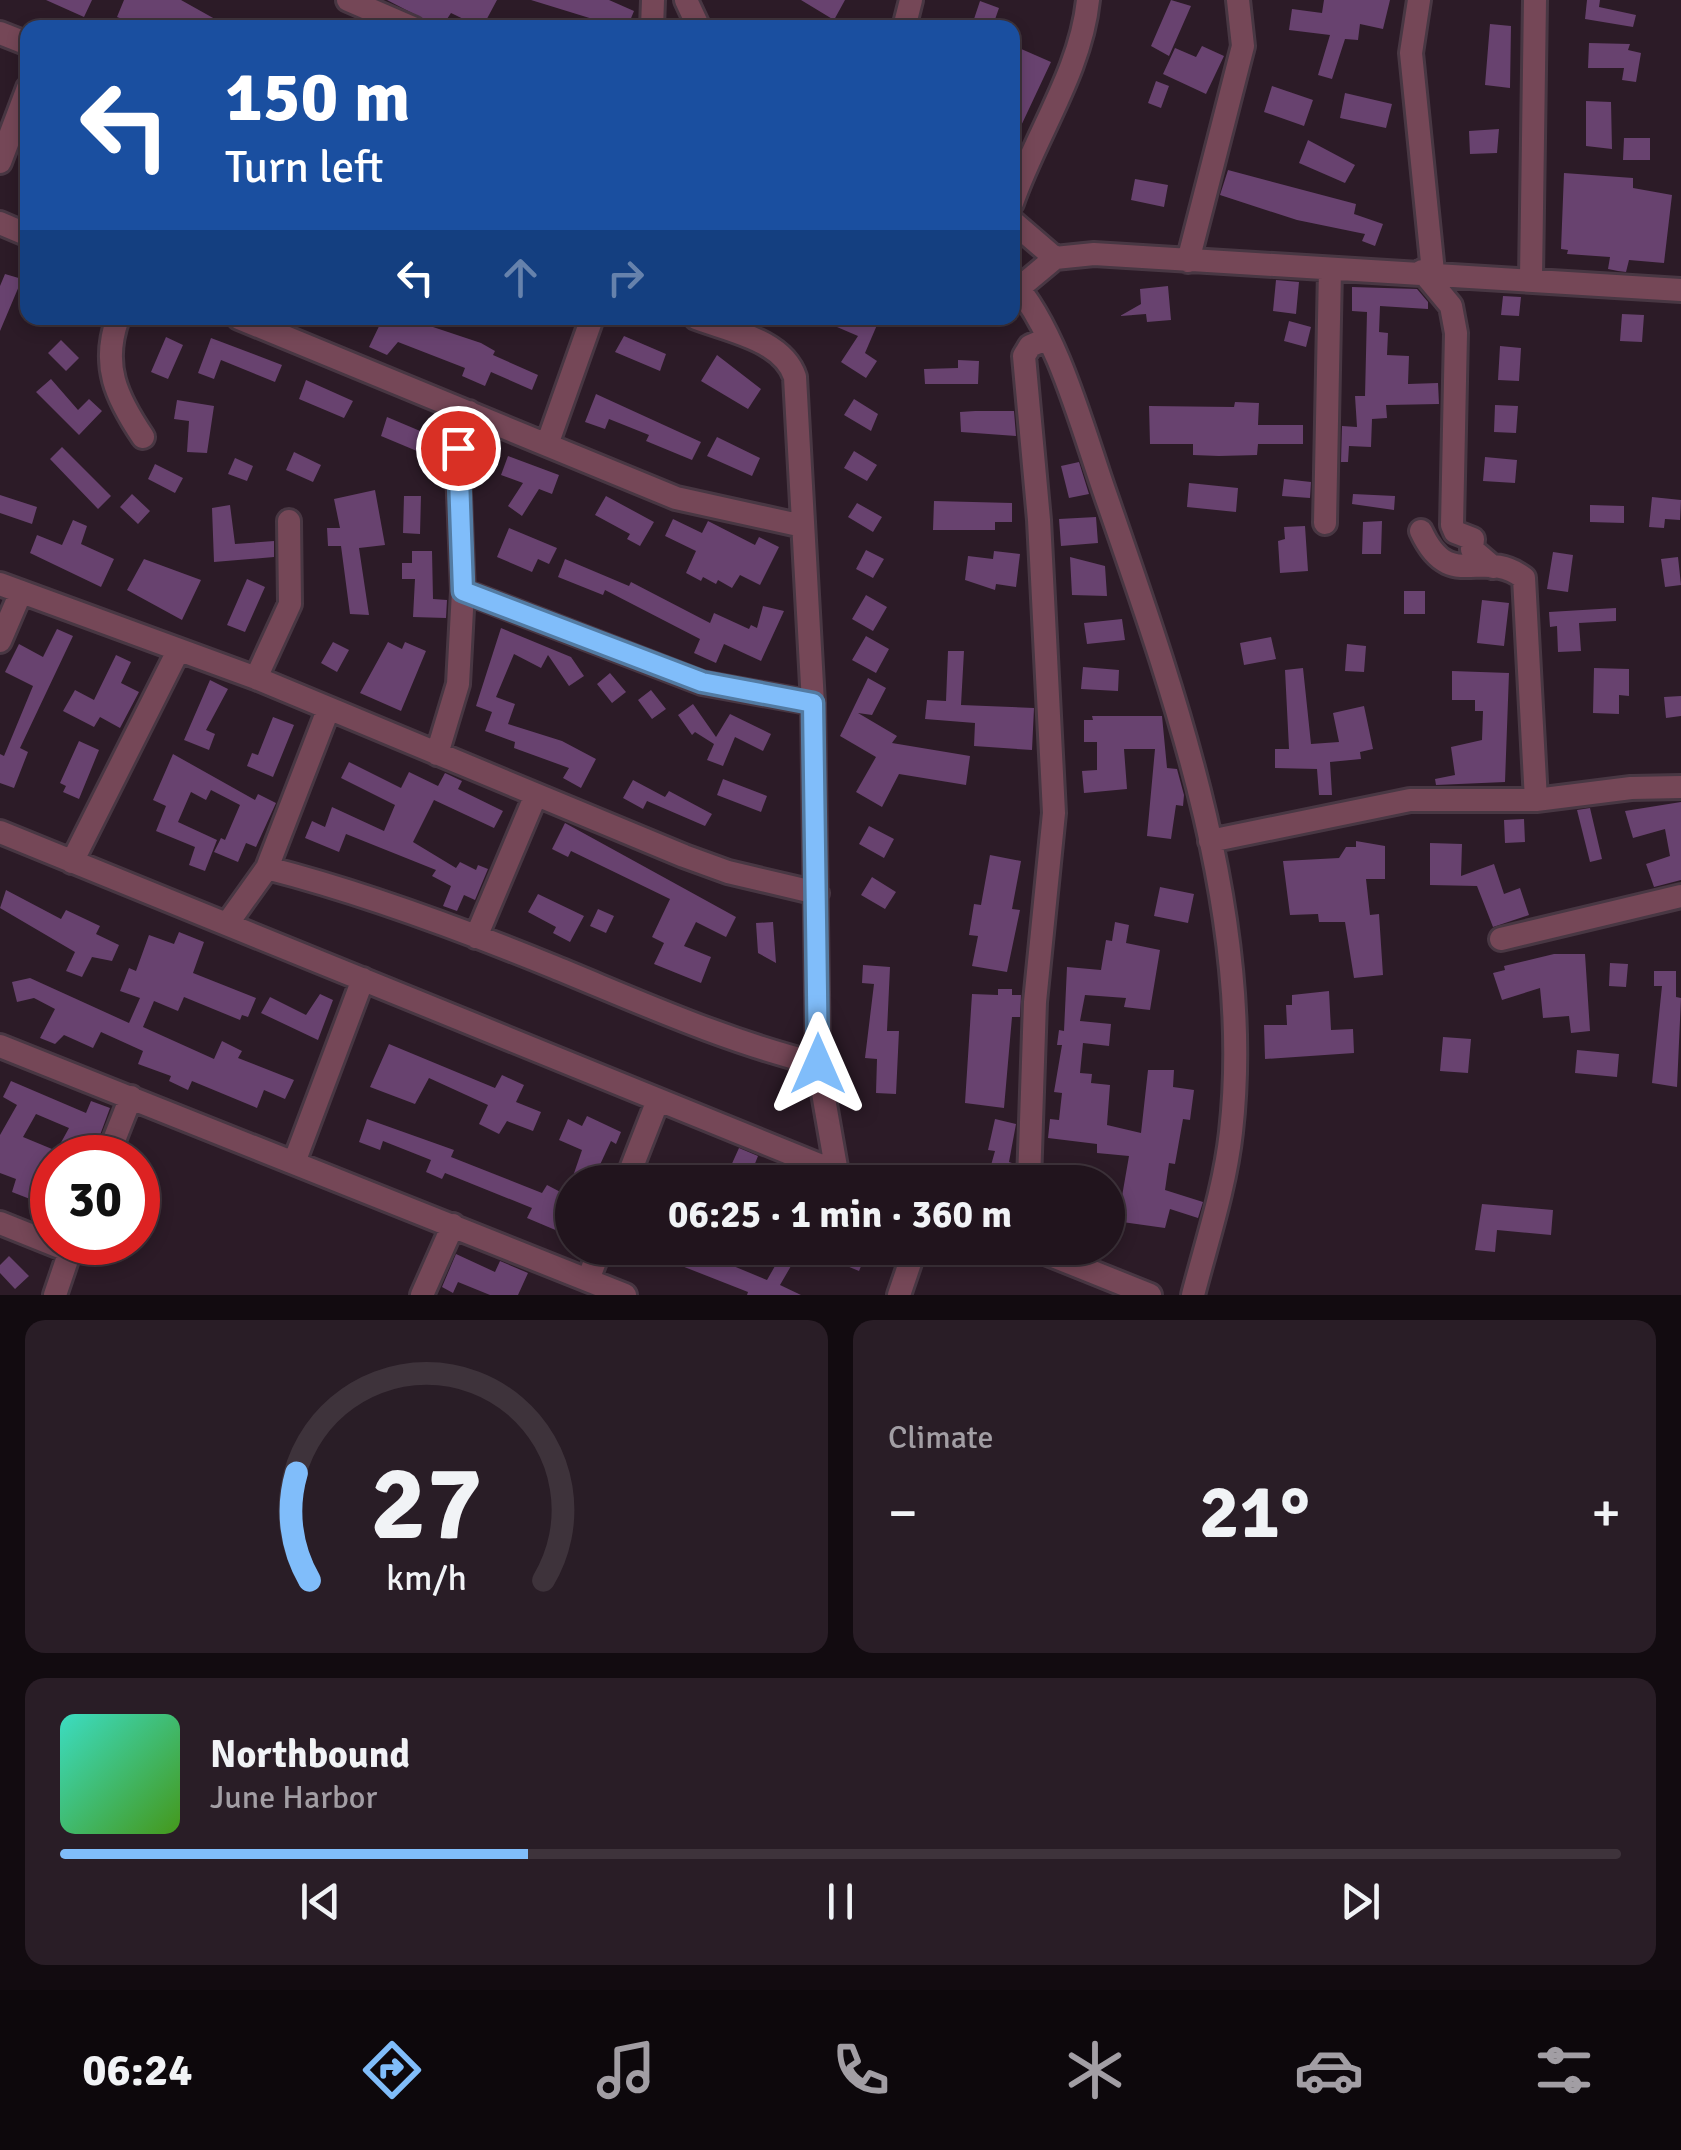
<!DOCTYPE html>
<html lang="en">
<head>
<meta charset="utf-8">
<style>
  :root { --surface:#21141d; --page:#291d26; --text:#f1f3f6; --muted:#a29ea4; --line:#3e333b; --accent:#80bdfa }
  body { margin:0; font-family:Signika,sans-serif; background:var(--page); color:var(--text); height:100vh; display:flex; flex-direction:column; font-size:38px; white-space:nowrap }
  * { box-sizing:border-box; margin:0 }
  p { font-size:32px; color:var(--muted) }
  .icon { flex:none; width:55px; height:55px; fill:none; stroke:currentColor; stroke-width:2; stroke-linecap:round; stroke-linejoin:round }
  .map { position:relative; height:1295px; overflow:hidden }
  .details { display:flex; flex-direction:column; gap:25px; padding:25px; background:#120b10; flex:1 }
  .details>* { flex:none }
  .guide { position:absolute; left:20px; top:20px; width:1000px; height:305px; border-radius:20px; box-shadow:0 5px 15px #0003,0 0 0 2px var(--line); background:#1a4fa0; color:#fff; overflow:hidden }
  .speed { position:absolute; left:30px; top:1135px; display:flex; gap:20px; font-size:50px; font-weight:700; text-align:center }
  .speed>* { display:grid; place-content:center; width:130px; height:130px; border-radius:50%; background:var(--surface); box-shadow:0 5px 15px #0003,0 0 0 2px var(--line); line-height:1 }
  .speed .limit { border:15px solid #d22; background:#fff; color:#111 }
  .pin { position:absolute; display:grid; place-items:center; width:85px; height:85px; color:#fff; margin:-42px; border:5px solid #fff; border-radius:50%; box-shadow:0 2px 10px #0007 }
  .me { position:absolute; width:110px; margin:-55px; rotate:0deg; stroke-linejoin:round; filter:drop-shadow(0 0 8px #0008) }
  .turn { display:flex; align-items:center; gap:35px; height:210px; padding:0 40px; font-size:45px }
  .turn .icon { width:130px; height:130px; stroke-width:2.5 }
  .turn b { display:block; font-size:70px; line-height:85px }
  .lanes { display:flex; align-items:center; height:95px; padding:0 40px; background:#0003; justify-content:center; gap:50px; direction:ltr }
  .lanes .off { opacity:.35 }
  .big { font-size:75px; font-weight:700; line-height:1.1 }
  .details .card { flex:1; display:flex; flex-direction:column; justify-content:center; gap:15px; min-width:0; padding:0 35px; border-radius:20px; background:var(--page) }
  .details .dial { align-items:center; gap:0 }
  .dial svg { height:260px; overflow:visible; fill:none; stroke:var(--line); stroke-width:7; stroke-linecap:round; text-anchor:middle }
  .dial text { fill:var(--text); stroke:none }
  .song { display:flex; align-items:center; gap:30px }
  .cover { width:120px; height:120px; border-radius:15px; background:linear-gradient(135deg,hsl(170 70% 55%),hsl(100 70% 35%)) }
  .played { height:10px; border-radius:5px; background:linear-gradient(90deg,var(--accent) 30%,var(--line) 30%) }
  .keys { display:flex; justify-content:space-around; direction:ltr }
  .heat { display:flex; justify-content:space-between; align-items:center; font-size:55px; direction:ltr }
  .details .tiles { flex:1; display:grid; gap:25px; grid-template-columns:1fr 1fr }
  .card:last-child { grid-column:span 2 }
  .trip { position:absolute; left:555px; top:1165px; width:570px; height:100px; border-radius:50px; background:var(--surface); box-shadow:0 5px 15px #0003,0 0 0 2px var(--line); font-weight:700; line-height:100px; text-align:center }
  .menu { display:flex; height:160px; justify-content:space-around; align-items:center; background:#0d080c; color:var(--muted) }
  .menu .icon { width:70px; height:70px }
  .menu .current { color:var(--accent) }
  .menu b { font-size:45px; color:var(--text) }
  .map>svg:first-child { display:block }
  .building { fill:#68426f }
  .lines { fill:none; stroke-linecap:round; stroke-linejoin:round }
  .minor-casing { stroke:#483743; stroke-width:28 }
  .minor { stroke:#754757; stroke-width:22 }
  .route-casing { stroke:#537ba2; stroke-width:25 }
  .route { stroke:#80bdfa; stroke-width:18 }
</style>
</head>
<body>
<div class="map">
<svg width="1681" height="1295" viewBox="0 0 1681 1295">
  <rect width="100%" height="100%" fill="#2c1b27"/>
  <path class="building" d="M46,0H92L84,17Z
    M124,0H181L231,28H187L171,21L169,28H145L117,17Z
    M387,0H497L482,28L451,13L441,28Z
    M531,0H609L634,11L627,28H622Z
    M801,0H845L834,20Z
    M1171,0L1191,6L1169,56L1151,46Z
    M1324,0H1390L1383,29L1360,24L1358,40L1345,39L1332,79L1318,75L1330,35L1289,30L1292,9L1322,13Z
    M1587,0H1600L1599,7L1636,15L1633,27L1585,19Z
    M980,1L999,8L992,28H971Z
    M1490,24L1511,26L1510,88L1485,85Z
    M1589,43L1630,44L1628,50L1641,53L1636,82L1622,80L1624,68H1588Z
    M1202,46L1224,56L1206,94L1163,74L1175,48L1196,57Z
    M1019,48L1051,62L1012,145V62Z
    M1156,81L1169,86L1161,108L1148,103Z
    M1272,86L1313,100L1304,126L1264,112Z
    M1345,93L1392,104L1386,128L1340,118Z
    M1586,101L1611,102L1612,149L1586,146Z
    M1499,129L1497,153L1470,154L1469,131Z
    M1624,138H1650V160H1623Z
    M1308,140L1355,165L1345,183L1299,163Z
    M1228,170L1356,204L1354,214L1383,224L1375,246L1362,241L1365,234L1297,220L1220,195Z
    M1564,173L1633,178V188L1672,195L1664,263L1629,260L1626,272L1618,271L1608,269L1610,257L1567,254L1568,250L1561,249Z
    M1135,179L1168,185L1164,207L1131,200Z
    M5,274L22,279L0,331V286Z
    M1276,280L1299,282L1296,314L1273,311Z
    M1168,286L1171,320L1147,322L1146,314L1120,316L1141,304L1140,289Z
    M1352,287L1417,289L1428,302V309L1380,306L1379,332L1388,333L1387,355L1409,356L1408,384L1438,383L1439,404L1386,405L1387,418L1372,419L1371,447L1349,446L1348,462H1341L1342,426L1357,427L1355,396H1365L1367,312L1352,311Z
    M1503,296L1521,297L1519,316L1501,315Z
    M1622,314L1644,315L1642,342L1620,341Z
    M383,318H406L481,343L495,351L493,355L538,375L532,390L491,372L485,386L462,376L465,368L398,342L387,355L369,347Z
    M816,318H880L865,353L877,361L866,378L841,362L858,336Z
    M1289,321L1311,327L1306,347L1284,341Z
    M624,336L666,354L660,371L615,352Z
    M166,337L183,345L168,379L151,372Z
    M211,338L282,365L275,382L221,360L214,379L198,373Z
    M61,340L79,358L66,371L48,353Z
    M1500,346L1521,348L1519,381L1498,380Z
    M717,355L761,389L748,409L701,381Z
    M958,360L979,361L978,384H925L924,369L958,368Z
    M51,379L78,410L89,399L102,411L79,435L36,392Z
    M306,380L353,401L344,418L299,399Z
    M596,394L701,442L692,460L646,441L649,435L609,419L605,429L585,422Z
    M854,399L878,414L871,431L844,415Z
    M177,400L214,406L207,453L187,452L189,421L174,419Z
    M1235,402L1259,403L1258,425H1303V444H1258L1257,455L1219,456L1193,455V444H1150L1149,406L1234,407Z
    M1495,405L1518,406L1516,433L1494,432Z
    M975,411H1014L1016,436L961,432L960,412Z
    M387,417L432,436L424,454L381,436Z
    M717,437L760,458L752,476L707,456Z
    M62,447L111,496L98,509L50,459Z
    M854,451L877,465L867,481L844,468Z
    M294,452L321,465L313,482L286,470Z
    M508,456L559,475L552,494L539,489L522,516L508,506L523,483L501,475Z
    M1485,457L1517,460L1515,483L1483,481Z
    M235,458L253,466L247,481L228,474Z
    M1079,462L1089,494L1069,498L1061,466Z
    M155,464L183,478L175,493L148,479Z
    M1284,479L1311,482L1310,498L1282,496Z
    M1189,483L1238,488L1236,512L1187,507Z
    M375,490L385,545L359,548L369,615L350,614L341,546H328L327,528H340L334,499Z
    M132,494L150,511L138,524L120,507Z
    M1353,494L1395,496L1394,510L1352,504Z
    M0,495L37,507L32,524L0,513Z
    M404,496H421L420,534L403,533Z
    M606,496L654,522L640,546L627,539L630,534L595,515Z
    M1652,497L1681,500L1680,520L1665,519L1664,528L1649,527Z
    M934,501L1012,503V522H995V530H933Z
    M857,503L882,517L873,532L848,517Z
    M230,505L235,544L274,541V557L214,562L212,508Z
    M1590,505L1624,506V523L1590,522Z
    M1096,517L1098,543L1061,546L1059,519Z
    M673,519L702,533L708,521L755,545L759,537L779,547L760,585L740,575L732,588L718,580L716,584L703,577L701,581L686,573L696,551L665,536Z
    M73,520L87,526L81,544L114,559L101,587L30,553L37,535L62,545Z
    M1382,521L1381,554H1362L1363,522Z
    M1305,526L1308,571L1280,573L1278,541L1285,539L1284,527Z
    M509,528L557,548L549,564L538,559L532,572L497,557Z
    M866,550L884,559L873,578L856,569Z
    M412,551H432L433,599L447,600L446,618L413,617L415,579H402V563H412Z
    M994,551L1020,554L1016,587L996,584L995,590L965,580L968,556L993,559Z
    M1553,552L1573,555L1568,592L1547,589Z
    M1070,557L1105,566L1107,596L1072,595Z
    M1678,557L1681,585L1665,587L1661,559Z
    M144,559L201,580L182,620L127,590Z
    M565,559L629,586L631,582L710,623L714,613L749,629L751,625L757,628L763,606L784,611L761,661L724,644L716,663L694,653L700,639L605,590L603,595L558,577Z
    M247,579L265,587L245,632L227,625Z
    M1404,591H1425V614H1404Z
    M866,595L887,607L873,631L852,619Z
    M1482,600L1509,603L1504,646L1477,643Z
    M1616,608V621L1579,623L1581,651L1558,652L1557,626L1550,627L1549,612Z
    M1122,619L1125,640L1087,644L1084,623Z
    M501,628L571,657L584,676L569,686L548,655L541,668L514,654L496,697L515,704L508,724L562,741L596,759L581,788L563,778L569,768L514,748L515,742L485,731L492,712L476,706Z
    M57,629L73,636L20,748L28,752L14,788L0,783V754L4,756L33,686L5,672L19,644L43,657Z
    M866,636L889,649L876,673L852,660Z
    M1271,637L1276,659L1244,665L1240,643Z
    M333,642L349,650L337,672L321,663Z
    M388,642L402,649L405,642L426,651L401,711L360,693Z
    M1347,644L1366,646L1364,672L1345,671Z
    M948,651H964L961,705L1034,708L1032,750L974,746L975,723L925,719L927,700L946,701Z
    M116,655L131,662L121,683L139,692L120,728L100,717L94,727L63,711L75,690L94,700Z
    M1083,667L1119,670L1118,691L1081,689Z
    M1303,668L1311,744L1339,742L1333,713L1364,706L1373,749L1360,752L1361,759L1330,762L1332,795H1319L1317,769L1275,768V749H1289L1285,670Z
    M1594,668L1629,669V696L1619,695V714L1593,713Z
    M1452,671L1509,673L1505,782L1436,785L1435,779L1455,775L1451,747L1482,740L1483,711H1475V700H1452Z
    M610,673L626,692L612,703L597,684Z
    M868,678L886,688L872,715L858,713L897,736L892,743L970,756L966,785L899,774L882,807L856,792L876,757L840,736Z
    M210,680L228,689L206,730L215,734L209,750L184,740Z
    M651,690L666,709L652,719L638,700Z
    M1681,696V716L1666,718L1664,697Z
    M693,704L716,737L730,714L771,734L763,751L735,737L723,766L707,760L714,744L695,732L692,735L678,715Z
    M1092,716H1162L1167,768L1177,769L1184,795L1183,806L1176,805L1171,839L1147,836L1155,749H1124L1127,789L1084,793L1082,771L1097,770V742H1084V720H1093Z
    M273,717L294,725L273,777L247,766L252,753L258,755Z
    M79,741L99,750L79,799L63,792L66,786L60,783Z
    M173,754L255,800L258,794L276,803L256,847L246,843L238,862L214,852L221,838L225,840L240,805L211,790L206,800L191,792L178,822L217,840L205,871L189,865L195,847L156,831L166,806L153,800Z
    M349,762L401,788L409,772L438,786L445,773L462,781L458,789L503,811L494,828L434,800L413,842L456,868L460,862L476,870L478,865L488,869L475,900L464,895L457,911L443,906L451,886L432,876L436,870L346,834L339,852L305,838L312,821L325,827L332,807L384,831L395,805L341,778Z
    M723,779L767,796L761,812L717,795Z
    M633,780L665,797L669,791L712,814L705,826L647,801L643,809L623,798Z
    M1681,802V880L1654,887L1646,864L1670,856L1665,829L1633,838L1625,811Z
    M1590,808L1602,859L1590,862L1577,810Z
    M1524,819L1525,842L1505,843L1504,820Z
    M565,823L736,917L726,937L696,922L684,946L711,957L701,983L654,964L664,943L652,937L670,899L571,851L568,857L552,849Z
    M869,826L894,839L884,858L859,844Z
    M1356,841L1385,846V879H1366L1370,915L1379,914L1383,975L1354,978L1345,922H1319L1318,914L1290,915L1283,861L1339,858L1346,847H1356Z
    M1430,843L1462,844L1461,876L1494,864L1504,894L1520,888L1529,915L1493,927L1477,886L1430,885Z
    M990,855L1021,861L1012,909L1020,910L1007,972L972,966L978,936L969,935L974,904L981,905Z
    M872,877L896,892L885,909L861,895Z
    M1160,887L1194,894L1188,923L1154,916Z
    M6,890L61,919L66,910L100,926L96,934L119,945L112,961L92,957L82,977L66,971L75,952L0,908Z
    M538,894L584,916L570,942L553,933L556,927L528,912Z
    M598,909L614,916L606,933L590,926Z
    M773,922L776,963L758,953L756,923Z
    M1115,922L1129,925L1126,943L1160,950L1150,1010L1124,1007L1126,998L1085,995L1080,1021L1111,1024L1109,1046L1083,1043L1080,1073L1092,1074L1091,1083L1110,1085L1107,1125L1141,1133L1148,1070H1174L1173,1087L1194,1090L1190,1120L1183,1119L1175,1164L1169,1163L1165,1190L1203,1202L1198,1218L1170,1209L1165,1228L1108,1220V1199L1121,1202L1129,1156L1097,1153V1144L1048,1138L1050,1119L1059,1120L1062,1093L1054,1092L1062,1045H1057L1059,1030L1064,1031L1067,967L1101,970L1106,940L1112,941Z
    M179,932L204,942L193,973L256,998L248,1017L242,1015L240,1020L184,997L178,1011L154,1001L143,1027L214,1059L222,1041L242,1051L238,1058L294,1080L285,1099L264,1090L257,1108L192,1081L188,1090L169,1081L171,1076L138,1064L143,1051L101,1032L93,1048L64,1035L55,1044L40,1038L55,1009L34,998L17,1002L12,982L30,978L129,1023L140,998L120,991L129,968L136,971L149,935L174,944Z
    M1554,954H1585L1590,1031L1571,1033L1569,1016L1543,1018L1540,988L1502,1000L1493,973L1505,970L1504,966Z
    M1610,963L1628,964L1626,987L1609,986Z
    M863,965L890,967L887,1031H899L896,1094L876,1093L877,1059L865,1058L874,984L862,983Z
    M1654,971H1676V997L1681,998L1677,1087L1652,1083L1662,986H1654Z
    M998,989H1012V995H1021L1020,1017H1012L1004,1108L965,1103L972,994L998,995Z
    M1329,991L1331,1030L1353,1029L1354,1053L1265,1059L1264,1025H1287L1286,1005H1292V995Z
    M320,994L333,1000L318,1040L261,1013L270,997L306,1015Z
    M1443,1037L1471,1039L1468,1073L1440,1071Z
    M389,1044L495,1088L502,1075L524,1085L516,1102L541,1112L533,1131L507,1121L499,1134L479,1124L488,1105L429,1078L415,1104L370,1087Z
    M1577,1050L1619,1054L1617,1077L1575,1073Z
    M11,1081L86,1113L91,1101L110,1108L96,1146L86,1143L78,1158L58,1148L69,1128L36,1114L23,1137L52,1149V1186L38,1179L30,1199L12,1192L16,1179L0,1173V1135L17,1105L3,1097Z
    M587,1116L621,1132L616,1144L611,1141L592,1182H571L582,1150L559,1140L568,1119L582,1126Z
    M367,1119L454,1150L451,1157L542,1193L547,1185L572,1198V1237L527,1218L532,1208L445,1173L442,1179L426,1172L431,1160L383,1141L380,1150L359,1142Z
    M995,1119L1016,1124L1009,1162L1015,1164L1014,1182L988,1176L995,1151L988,1150Z
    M739,1148L758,1156L750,1176L730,1168Z
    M1482,1204L1553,1210L1551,1235L1497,1230L1495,1252L1475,1250Z
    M636,1248H690L767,1280L779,1259L791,1266L780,1285L801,1295H747L748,1292Z
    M822,1248H869L859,1271L842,1264L845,1257Z
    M456,1254L495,1272L500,1261L528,1273L518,1295H490L458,1282L453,1293L442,1287Z
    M9,1256L29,1276L15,1289L0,1273V1265Z"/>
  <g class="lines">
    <defs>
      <path id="minor" d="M348,0L413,28
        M686,0L699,28
        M1419,0L1411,53L1433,272
        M652,28L653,0
        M904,28L911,0
        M0,33L28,44
        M0,162L28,88
        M1012,203C1035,136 1081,71 1088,0
        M1012,221L1055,258
        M0,223L28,235
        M1188,261L1243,46L1238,0
        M1422,271L1451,306L1456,333L1452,525L1455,532L1473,539L1472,549L1493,567
        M1531,278L1535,0
        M1012,281C1057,329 1084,434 1106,496C1175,695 1255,919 1231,1132C1225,1187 1207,1241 1193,1295
        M1019,288L1055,258L1094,254L1681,290
        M118,318C101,365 116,397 143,437
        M239,318L676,498L803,526
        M696,318C730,331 783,340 795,377L813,703L818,1064L837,1173
        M469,412L457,447L463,591L702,683L813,703
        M548,442L592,318
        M1325,523L1330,269
        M0,584L256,678L684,856L728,872L817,893
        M0,641L21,592
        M256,678L290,604L289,521
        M437,754L458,684L463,591
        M1536,800L1631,788L1681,787
        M0,832L861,1182
        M1210,841L1410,800H1536L1524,578C1482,546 1450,594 1421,531
        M72,862L178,651
        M267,868C365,893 461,929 554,967C642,1003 725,1041 818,1064
        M227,924L267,868L328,710
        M476,937L535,797
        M1501,939L1681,896
        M0,1046L625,1295
        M107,1158L131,1097
        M295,1160L363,979
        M626,1182L658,1100
        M1029,1182L1035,1002L1054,813L1039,520L1024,356L1030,346L1046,339
        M0,1223L70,1251
        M1033,1248L1150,1295
        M588,1280L600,1248
        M55,1295L73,1242
        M422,1295L453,1225
        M899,1295L915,1248"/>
    </defs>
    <use href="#minor" class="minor-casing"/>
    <use href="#minor" class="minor"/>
  </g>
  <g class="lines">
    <defs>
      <path id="route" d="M458,448L463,591L702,682L813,703L818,1064"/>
    </defs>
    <use href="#route" class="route-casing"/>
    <use href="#route" class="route"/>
  </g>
</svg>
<div class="speed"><div class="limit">30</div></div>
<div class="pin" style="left:458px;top:448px;background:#d93025"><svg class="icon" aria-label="arrive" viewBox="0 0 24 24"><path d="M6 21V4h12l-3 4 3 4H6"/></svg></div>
<svg class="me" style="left:818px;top:1064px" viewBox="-20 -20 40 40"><path d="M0-17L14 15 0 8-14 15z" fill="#80bdfa" stroke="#fff" stroke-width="4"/></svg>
<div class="trip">06:25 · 1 min · 360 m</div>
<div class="guide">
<div class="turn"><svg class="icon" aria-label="left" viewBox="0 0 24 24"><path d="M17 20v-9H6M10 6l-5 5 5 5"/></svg><div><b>150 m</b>Turn left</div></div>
<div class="lanes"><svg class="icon" aria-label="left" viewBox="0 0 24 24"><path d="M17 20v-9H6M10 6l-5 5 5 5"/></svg><svg class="icon off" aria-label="ahead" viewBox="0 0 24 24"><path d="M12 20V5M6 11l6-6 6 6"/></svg><svg class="icon off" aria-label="right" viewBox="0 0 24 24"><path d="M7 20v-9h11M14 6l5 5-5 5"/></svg></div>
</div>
</div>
<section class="details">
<div class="tiles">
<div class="card dial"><svg viewBox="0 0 100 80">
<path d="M14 69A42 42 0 1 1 86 69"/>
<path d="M14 69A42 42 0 0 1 10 36" stroke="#80bdfa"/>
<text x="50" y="56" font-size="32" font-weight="700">27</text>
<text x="50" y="72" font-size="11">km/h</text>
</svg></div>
<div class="card"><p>Climate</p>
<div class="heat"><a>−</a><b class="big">21°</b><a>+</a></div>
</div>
<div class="card">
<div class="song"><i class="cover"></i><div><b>Northbound</b><p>June Harbor</p></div></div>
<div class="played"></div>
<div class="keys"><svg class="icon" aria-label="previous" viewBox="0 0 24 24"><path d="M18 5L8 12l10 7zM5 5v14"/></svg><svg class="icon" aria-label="pause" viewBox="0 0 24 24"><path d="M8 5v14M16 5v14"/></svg><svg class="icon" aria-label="next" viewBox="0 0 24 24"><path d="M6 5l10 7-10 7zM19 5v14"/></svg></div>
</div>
</div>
</section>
<nav class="menu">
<b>06:24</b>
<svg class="icon current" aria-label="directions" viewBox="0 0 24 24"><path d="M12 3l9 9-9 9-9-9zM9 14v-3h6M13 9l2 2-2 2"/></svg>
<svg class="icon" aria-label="music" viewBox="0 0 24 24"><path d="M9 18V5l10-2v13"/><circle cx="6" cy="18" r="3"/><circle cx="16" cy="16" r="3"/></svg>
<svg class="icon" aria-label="phone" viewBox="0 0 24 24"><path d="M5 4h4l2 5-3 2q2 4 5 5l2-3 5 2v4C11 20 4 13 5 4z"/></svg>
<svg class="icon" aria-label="climate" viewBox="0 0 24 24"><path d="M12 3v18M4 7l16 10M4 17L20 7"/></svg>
<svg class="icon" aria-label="car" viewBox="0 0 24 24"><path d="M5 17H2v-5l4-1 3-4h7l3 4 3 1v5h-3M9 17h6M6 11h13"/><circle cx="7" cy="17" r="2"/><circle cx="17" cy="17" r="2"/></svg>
<svg class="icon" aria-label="filters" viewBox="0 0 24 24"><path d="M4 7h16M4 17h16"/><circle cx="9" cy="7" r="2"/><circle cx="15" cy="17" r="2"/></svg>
</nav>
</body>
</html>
